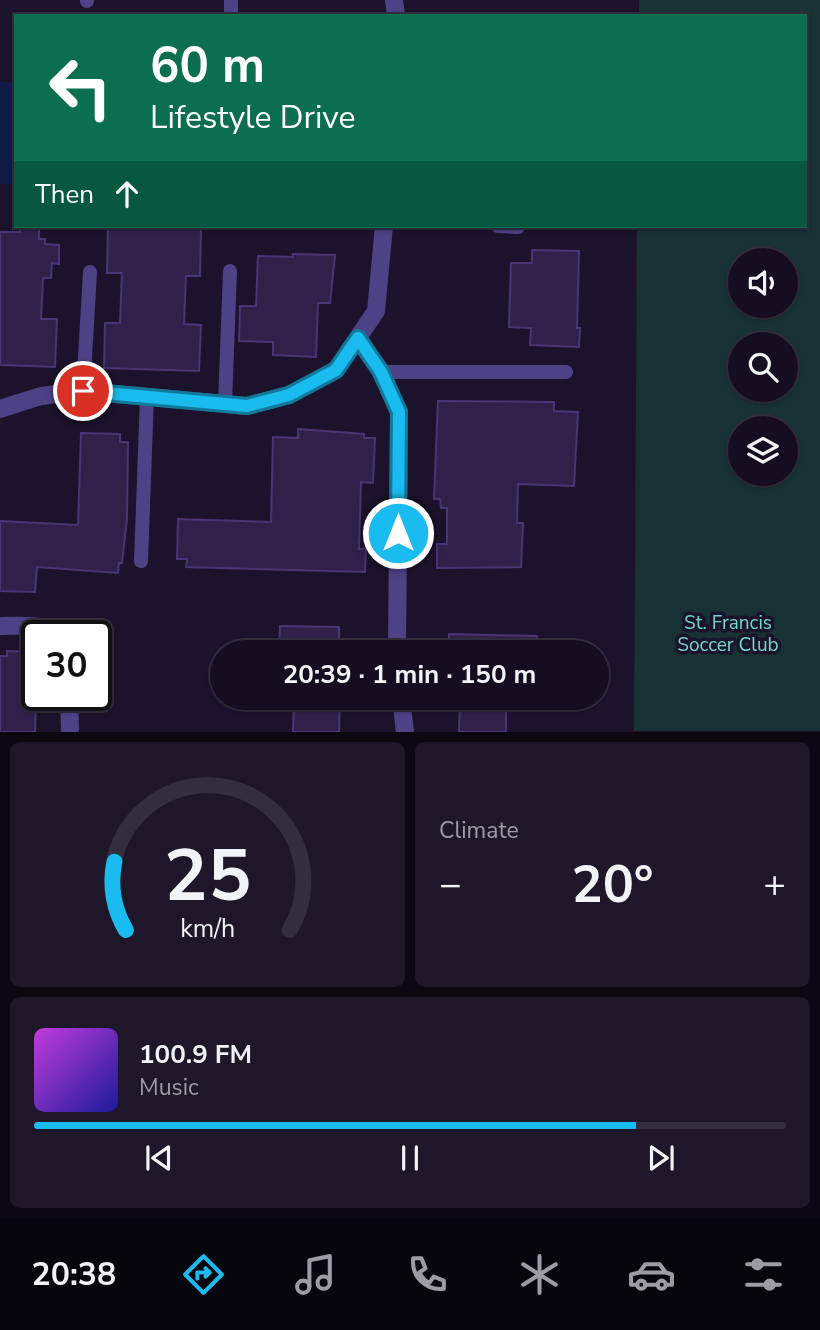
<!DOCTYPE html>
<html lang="en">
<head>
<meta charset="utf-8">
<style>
  :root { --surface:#140e20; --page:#1d1729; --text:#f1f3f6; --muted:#9d9ca5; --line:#332e3e; --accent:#1abbee }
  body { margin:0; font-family:"Nunito Sans",sans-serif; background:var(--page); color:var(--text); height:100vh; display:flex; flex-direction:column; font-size:26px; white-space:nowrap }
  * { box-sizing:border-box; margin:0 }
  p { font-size:23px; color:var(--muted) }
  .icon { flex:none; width:38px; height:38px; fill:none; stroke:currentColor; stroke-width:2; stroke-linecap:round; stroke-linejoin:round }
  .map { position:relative; height:732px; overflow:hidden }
  .side { display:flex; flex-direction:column; gap:10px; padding:10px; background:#0b0812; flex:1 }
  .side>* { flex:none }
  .hud { position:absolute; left:14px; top:14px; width:793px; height:214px; border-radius:0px; box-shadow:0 2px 5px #0004,0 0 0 2px var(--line); background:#0b6e4f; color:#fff; overflow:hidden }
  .fabs { position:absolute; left:728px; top:248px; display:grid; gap:14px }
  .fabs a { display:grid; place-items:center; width:70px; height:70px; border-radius:50%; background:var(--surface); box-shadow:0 2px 5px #0004,0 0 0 2px var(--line); font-size:35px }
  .speed { position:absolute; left:21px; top:620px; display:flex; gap:14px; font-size:35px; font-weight:700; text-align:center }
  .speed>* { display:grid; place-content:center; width:91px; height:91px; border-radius:50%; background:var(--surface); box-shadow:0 2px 5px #0004,0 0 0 2px var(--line); line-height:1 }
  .speed .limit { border:4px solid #111; border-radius:10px; background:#fff; color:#111 }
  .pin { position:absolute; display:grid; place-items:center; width:60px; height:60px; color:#fff; margin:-30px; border:4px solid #fff; border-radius:50%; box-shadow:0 2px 7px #0007 }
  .me { position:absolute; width:77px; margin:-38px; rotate:0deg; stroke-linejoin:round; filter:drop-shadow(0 0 5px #0008) }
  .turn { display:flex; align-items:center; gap:24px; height:147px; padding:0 21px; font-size:32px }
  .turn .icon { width:91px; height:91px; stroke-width:2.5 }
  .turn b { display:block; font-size:49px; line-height:60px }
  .then { display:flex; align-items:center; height:66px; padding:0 21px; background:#0003; gap:14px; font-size:26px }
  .big { font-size:52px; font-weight:700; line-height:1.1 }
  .side .card { flex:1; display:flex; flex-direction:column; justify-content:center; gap:10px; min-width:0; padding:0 24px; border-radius:10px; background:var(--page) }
  .side .dial { align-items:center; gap:0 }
  .dial svg { height:182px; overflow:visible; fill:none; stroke:var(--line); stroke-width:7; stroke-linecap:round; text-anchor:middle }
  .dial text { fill:var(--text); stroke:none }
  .song { display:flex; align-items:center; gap:21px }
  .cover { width:84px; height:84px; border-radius:10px; background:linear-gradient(135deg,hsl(290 70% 55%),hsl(240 70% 35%)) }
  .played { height:7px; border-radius:4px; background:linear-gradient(90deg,var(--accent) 80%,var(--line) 80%) }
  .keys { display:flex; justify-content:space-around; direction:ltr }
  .heat { display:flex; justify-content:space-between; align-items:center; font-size:38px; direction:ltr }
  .side .tiles { flex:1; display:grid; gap:10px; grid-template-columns:1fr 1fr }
  .card:last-child { grid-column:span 2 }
  .trip { position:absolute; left:210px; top:640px; width:399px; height:70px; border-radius:35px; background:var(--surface); box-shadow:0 2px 5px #0004,0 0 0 2px var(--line); font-weight:700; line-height:70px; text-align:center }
  .dock { display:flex; height:112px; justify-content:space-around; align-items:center; background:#08060d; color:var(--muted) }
  .dock .icon { width:49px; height:49px }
  .dock .selected { color:var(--accent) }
  .dock b { font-size:32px; color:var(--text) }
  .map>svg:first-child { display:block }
  .green { fill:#173134; fill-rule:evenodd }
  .water { fill:#101c47 }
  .building { fill:#2f214a; stroke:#4a3574; stroke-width:2 }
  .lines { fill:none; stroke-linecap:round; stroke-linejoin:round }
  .service { stroke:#4e4286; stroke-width:14 }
  .minor { stroke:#4e4286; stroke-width:18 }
  .route-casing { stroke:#117a9b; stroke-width:18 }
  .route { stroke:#1abbee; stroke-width:12 }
  .labels { text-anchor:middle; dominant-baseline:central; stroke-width:7; stroke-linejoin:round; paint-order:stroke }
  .park-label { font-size:19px; fill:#6fd9cd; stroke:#1b132b }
</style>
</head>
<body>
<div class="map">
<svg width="820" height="732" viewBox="0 0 820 732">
  <rect width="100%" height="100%" fill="#1b132b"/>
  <path class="green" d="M639,0H820V731H634L637,226H805V16H639ZM740,261H786V306H740ZM740,345H786V390H740ZM740,429H786V474H740Z"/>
  <path class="water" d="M16,82V185L0,184V82Z"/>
  <path class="building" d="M21,226L39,227V239H45V244L59,245V264L52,263L51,278H43L41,319H57L55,367L0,365V232H20Z
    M108,227L201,229L200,276H186L184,324L201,325L199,371L104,368L105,323H120L122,273H107Z
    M532,250L579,251L577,328H580L579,347L530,345L531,328L509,327L511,263H532Z
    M293,254L335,255L330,303H318L316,357L273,355V342L239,341L240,306H256L258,256L293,257Z
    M438,401L554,402V411L578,412L574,486L518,484L517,523H523L521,567L437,568V544H447V508H441L440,499H434Z
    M298,429L364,434V438H375L373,483L361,482L359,549H366L365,572L186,567L187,559H177L178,519L271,522L273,437L298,438Z
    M81,433L120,434V442H128L127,518L122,563H119L118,573L37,567L35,592L0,591V521L78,525Z
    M280,626L339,627V653H279Z
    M449,634L537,636V653H449Z
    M7,651L31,652V663H37L35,732H0V656H7Z
    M294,698H340L339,732H293Z
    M460,698H506V732H459Z"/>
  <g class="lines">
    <path class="service" d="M87,0V1
      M231,16V0
      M498,226L518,227
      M381,372H566
      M83,391L90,272
      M225,404L230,271
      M141,561L147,396"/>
    <path class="minor" d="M394,0L396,16
      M358,338L381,372L399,412L397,653
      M0,409L41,396L83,391L247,406L289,395L336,370L376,311L384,226
      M0,626C16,626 45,623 57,635
      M69,695L70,729
      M401,698L405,732"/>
  </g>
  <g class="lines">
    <defs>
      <path id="route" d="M83,391L247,406L289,395L336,370L358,338L381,372L399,412L398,533"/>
    </defs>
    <use href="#route" class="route-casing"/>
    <use href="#route" class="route"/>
  </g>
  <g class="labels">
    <g class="park-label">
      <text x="728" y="623">St. Francis<tspan x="728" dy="22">Soccer Club</tspan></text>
    </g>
  </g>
</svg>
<div class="fabs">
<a><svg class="icon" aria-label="sound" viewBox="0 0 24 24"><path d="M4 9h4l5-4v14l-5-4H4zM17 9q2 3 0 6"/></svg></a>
<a><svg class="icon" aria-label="search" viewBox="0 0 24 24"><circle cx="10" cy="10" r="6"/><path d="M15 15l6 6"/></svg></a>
<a><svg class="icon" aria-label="layers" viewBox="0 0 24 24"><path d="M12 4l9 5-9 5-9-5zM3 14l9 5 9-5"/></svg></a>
</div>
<div class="speed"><div class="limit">30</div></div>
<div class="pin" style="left:83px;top:391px;background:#d93025"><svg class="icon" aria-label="arrive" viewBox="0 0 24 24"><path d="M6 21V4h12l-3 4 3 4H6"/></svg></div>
<svg class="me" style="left:398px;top:533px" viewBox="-20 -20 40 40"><circle r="17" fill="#1abbee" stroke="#fff" stroke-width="3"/><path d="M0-11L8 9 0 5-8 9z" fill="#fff"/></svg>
<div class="trip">20:39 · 1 min · 150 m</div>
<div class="hud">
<div class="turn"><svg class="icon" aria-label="left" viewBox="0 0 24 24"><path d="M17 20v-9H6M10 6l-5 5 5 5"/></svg><div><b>60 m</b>Lifestyle Drive</div></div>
<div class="then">Then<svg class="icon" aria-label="ahead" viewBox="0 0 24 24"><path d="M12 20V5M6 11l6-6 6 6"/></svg></div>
</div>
</div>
<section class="side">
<div class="tiles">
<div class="card dial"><svg viewBox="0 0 100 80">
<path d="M14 69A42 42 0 1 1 86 69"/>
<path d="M14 69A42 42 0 0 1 9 39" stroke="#1abbee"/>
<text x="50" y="56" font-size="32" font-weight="700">25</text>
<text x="50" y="72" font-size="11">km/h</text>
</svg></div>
<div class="card"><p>Climate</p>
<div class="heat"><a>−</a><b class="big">20°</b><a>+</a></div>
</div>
<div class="card">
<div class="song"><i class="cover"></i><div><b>100.9 FM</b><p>Music</p></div></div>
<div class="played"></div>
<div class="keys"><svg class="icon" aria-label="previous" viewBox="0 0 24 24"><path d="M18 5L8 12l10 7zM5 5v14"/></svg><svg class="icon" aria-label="pause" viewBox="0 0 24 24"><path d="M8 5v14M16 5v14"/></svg><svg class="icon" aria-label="next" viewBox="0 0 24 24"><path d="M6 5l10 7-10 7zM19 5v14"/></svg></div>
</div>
</div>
</section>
<nav class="dock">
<b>20:38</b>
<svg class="icon selected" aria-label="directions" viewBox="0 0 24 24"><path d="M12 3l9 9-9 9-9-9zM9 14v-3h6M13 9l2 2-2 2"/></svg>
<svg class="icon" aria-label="music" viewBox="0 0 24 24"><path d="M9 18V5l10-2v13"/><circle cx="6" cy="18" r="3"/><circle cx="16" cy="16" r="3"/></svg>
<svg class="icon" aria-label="phone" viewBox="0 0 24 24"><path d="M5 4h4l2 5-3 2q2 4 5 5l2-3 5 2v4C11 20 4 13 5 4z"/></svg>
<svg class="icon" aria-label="climate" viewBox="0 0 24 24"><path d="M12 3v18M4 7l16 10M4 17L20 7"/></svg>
<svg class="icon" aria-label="car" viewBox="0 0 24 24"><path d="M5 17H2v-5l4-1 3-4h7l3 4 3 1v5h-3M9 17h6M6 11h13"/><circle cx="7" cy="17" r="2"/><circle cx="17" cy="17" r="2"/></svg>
<svg class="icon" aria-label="filters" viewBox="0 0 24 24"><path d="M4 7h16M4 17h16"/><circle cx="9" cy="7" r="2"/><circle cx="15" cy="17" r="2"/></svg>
</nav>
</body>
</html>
